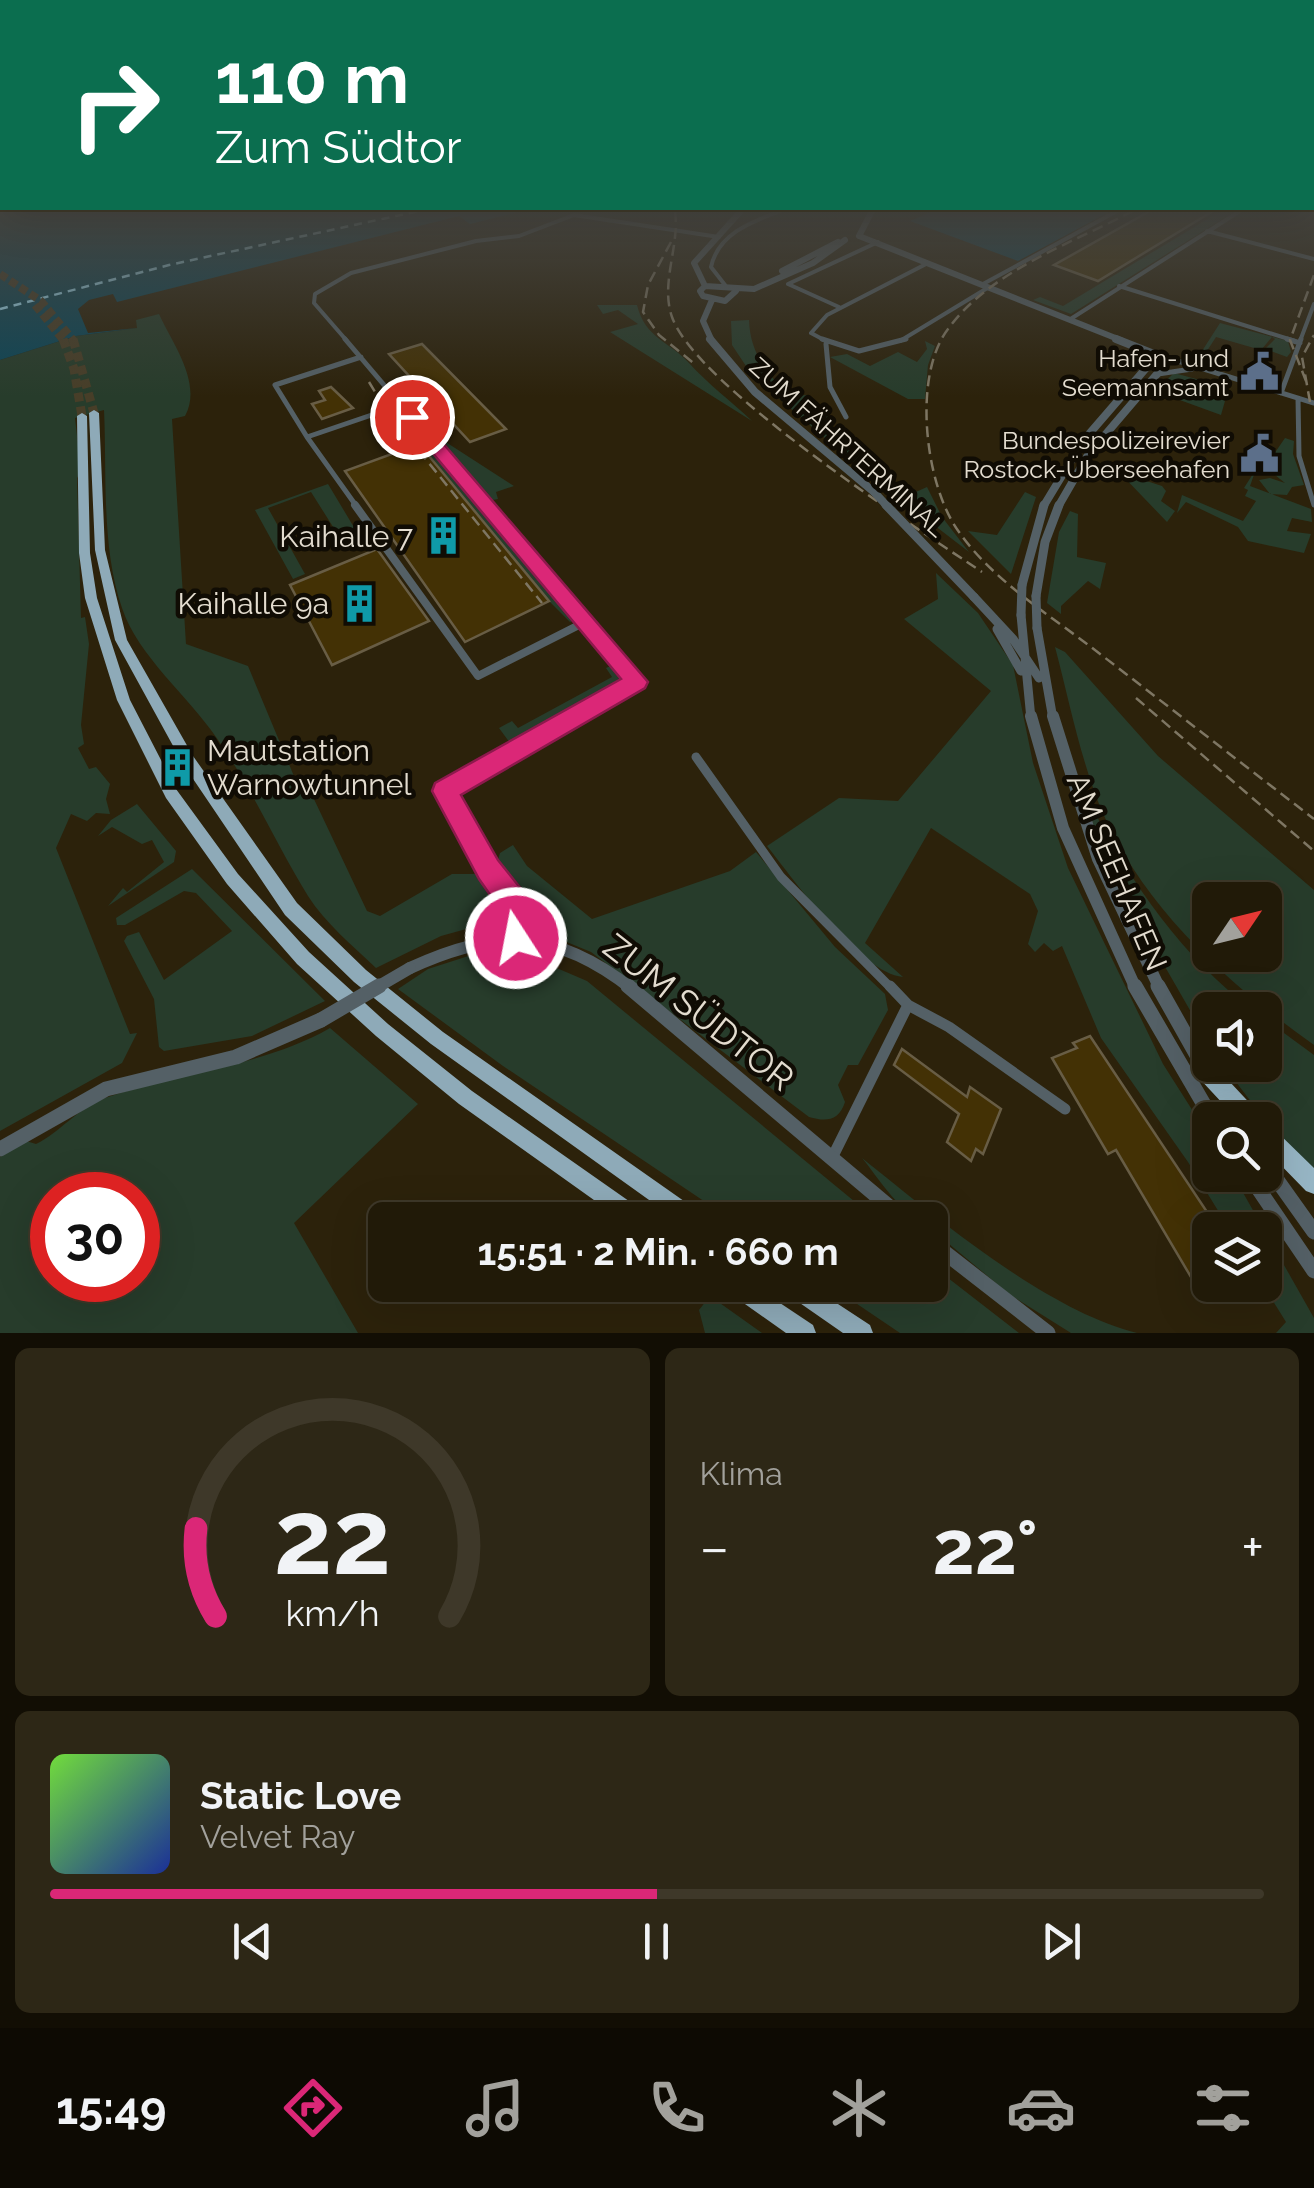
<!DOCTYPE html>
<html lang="de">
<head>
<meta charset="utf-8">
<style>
  :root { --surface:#211a08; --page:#2d2716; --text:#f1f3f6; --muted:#a2a19c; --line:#3e3829; --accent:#db2777 }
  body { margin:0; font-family:Raleway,sans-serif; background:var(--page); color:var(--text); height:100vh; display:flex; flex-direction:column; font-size:38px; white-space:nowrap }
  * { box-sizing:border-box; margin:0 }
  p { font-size:32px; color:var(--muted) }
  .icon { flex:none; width:55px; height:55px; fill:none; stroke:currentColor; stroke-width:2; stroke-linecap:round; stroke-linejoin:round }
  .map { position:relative; height:1333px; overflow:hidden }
  .panel { display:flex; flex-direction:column; gap:15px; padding:15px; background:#120e04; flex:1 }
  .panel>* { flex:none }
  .guide { position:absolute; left:0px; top:0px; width:1315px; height:210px; box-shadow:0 10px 40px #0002,0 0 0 2px var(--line); background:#0b6e4f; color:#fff; overflow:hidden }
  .needle { width:65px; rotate:55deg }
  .fabs { position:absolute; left:1192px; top:882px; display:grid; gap:20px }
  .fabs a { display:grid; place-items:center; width:90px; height:90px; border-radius:15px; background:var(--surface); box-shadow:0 10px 40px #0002,0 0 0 2px var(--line); font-size:50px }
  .speed { position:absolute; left:30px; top:1172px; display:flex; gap:20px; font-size:50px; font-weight:700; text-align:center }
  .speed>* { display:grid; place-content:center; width:130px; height:130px; border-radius:50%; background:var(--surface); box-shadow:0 10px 40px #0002,0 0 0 2px var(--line); line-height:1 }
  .speed .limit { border:15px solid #d22; background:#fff; color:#111 }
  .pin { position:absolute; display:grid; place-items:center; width:85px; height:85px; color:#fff; margin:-42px; border:5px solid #fff; border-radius:50%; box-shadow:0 2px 10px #0007 }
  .me { position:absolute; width:110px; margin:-55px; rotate:349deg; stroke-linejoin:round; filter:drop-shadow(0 0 8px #0008) }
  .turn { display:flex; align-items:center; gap:35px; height:210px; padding:0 50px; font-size:45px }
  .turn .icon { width:130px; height:130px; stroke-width:2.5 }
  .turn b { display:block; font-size:70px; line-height:85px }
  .big { font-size:75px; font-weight:700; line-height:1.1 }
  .panel .widget { flex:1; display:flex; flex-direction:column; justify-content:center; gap:15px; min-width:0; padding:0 35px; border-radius:15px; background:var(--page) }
  .panel .dial { align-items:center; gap:0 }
  .dial svg { height:260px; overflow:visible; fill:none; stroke:var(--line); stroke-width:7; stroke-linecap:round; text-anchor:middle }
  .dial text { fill:var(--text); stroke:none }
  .song { display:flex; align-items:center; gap:30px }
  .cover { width:120px; height:120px; border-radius:15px; background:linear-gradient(135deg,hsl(100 70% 55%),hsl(230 70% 35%)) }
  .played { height:10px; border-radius:5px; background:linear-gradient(90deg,var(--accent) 50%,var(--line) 50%) }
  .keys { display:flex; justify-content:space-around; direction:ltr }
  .heat { display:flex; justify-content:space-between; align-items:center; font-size:55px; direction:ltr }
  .panel .tiles { flex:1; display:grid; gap:15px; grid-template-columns:1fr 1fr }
  .widget:last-child { grid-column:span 2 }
  .trip { position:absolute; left:368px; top:1202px; width:580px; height:100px; border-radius:15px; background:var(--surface); box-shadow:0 10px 40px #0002,0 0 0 2px var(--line); font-weight:700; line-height:100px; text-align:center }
  .tab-bar { display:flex; height:160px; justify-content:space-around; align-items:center; background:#0d0a03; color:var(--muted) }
  .tab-bar .icon { width:70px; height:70px }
  .tab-bar .current { color:var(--accent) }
  .tab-bar b { font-size:45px; color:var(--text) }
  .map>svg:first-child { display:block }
  .green { fill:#273c2b; fill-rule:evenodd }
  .water { fill:#0c4657 }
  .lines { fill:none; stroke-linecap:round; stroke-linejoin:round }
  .ferry { stroke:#9ddff8; stroke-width:2.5; stroke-dasharray:8 6; stroke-linecap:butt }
  .building { fill:#433105; stroke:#685d45; stroke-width:2.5 }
  .trunk-tunnel-far1 { stroke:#473e28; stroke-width:8; stroke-dasharray:8 4; stroke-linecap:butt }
  .trunk-tunnel { stroke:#473e28; stroke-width:9; stroke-dasharray:9 5; stroke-linecap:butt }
  .minor-far4 { stroke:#546066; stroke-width:4 }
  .minor-far3 { stroke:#546066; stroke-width:5 }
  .minor-far2 { stroke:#546066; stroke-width:8 }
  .minor-far1 { stroke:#546066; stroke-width:9 }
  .minor { stroke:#546066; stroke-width:11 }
  .tertiary-far4 { stroke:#546066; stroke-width:6 }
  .tertiary-far3 { stroke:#546066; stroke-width:8 }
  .tertiary-far2 { stroke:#546066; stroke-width:9 }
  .tertiary-far1 { stroke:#546066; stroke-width:12 }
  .tertiary { stroke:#546066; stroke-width:15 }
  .trunk { fill:#8eaab8; fill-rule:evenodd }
  .motorway { fill:#97b6c5; fill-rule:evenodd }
  .rail { stroke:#7e7663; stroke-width:2.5; stroke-dasharray:11 6; stroke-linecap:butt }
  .tertiary-bridge-far3 { stroke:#546066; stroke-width:8 }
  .tertiary-bridge-far2 { stroke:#546066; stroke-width:9 }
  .tertiary-bridge-far1 { stroke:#546066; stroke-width:12 }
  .tertiary-bridge { stroke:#546066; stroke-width:15 }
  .route { fill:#db2777; stroke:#8e194d; stroke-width:2.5 }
  .labels { text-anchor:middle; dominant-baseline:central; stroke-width:9; stroke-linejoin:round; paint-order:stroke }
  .far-poi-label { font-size:25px; fill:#e3dccf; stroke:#100c04; text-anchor:end }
  .far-street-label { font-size:25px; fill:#e3dccf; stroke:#100c04 }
  .poi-label { font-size:30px; fill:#e3dccf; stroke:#100c04; text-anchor:end }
  .street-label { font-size:30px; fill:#e3dccf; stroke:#100c04 }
  .near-street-label { font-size:35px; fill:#e3dccf; stroke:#100c04 }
</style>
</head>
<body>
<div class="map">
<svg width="1314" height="1333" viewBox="0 0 1314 1333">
  <rect width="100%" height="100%" fill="#2c220b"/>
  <path class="green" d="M1221,211H1235L1071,314L1033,300L1040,297L1063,306Z
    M597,305H637C645,338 669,341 689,363C707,383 732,402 752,421L610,332L638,324L618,310L603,314Z
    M159,314C172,343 203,383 185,416L172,419L186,644L248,666L296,781L304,778L367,911L380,916L452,874H478L477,878L497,896L488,923L441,936L376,968C353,946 325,923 308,896C276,844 252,788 216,737C188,696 138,656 122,608C101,547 107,474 104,410L75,418L81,471L77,478L81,618L85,617L89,644L81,725L84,744L78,748L89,769L96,767L110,784L106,799L110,814L96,813L87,821L71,814L56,848L130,1034L137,1033L122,1063L0,1131V360L76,336L137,328L136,320Z
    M749,320C750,353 768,377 792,396L808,395L816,408H824L836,433L909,495L927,487L942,517L969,552L856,465L752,375L732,345L731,321Z
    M1220,323L1288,341L1291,352L1287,357L1265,349L1275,339L1272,337L1261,350L1216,337L1205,354L1221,365L1218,370L1195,362Z
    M925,341L935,346L928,365L925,399H908L830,357L847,354L870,366L898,352L917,362L927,349Z
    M1174,373L1211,383L1209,389L1225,401L1221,415L1155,391Z
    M396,414L404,415L574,620L570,622L549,601Z
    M438,437L514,486L496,492L498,499L482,502L432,440Z
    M1285,438L1294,441L1293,454L1304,485L1292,487L1287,495L1270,494L1259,480L1270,478L1285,483L1265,467Z
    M1256,469L1250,486L1311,509L1312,522L1292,518L1287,531L1311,534L1304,553L1248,541L1238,527L1186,502L1177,513L1182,495L1243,521L1256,501L1245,496L1248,490L1244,488Z
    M1119,472L1162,486L1166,491L1161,501L1175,511L1167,522Z
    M328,484L361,539L347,549L311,492L268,508L305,574L293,579L255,510Z
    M1025,492L1036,497L1011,574L968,531L997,535Z
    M1070,511L1078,514L1077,557L1106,563L1100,589L1088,581L1061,606V614L1047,603L1059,532Z
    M936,573L978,613L1013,665L1033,763L1068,868L1163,1064L1210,1138V1175H1233L1314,1318V1333H1276L1286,1322L1263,1285L1265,1230H1230L1188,1162L1101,1038L1062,946L1053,951L1044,943L1035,952L1028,944L1038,911L1030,894L931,828L865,943L903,977C860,973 794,880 767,846L839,798L898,801L991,691L904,619L938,599Z
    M1055,647L1065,652L1158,756L1314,890V1045C1229,985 1143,907 1101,809C1080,757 1069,700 1055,647ZM1210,900H1265V955H1210Z
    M615,664L622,675L617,686L510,743L499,728L512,721L518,728L612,677L606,668Z
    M137,804L176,851L174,862L108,906L123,888L127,892L164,862L152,840L142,844L112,827L98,836L111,820Z
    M1092,807C1130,882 1184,959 1253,1010H1210V1045L1114,878L1089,813Z
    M513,845L527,866L592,919L730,871L756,852L835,947L885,994L888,1010L858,1065H848L838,1085L845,1102C839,1121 826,1122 809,1117L591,952L540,931L530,923L497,863L500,853Z
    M192,869L325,1001L252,1036L164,1051L159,1047L154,999L124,941L127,936L139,932L164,980L232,931L196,893L184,891L125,925H117L116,918Z
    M484,951L488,958L545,963L587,981L877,1220H732L503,1066L398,989L428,969Z
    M1265,1019L1314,1055V1174L1281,1141L1223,1065H1265Z
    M330,1028L418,1104L294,1223L358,1333H0V1157L26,1141L36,1144C61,1132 76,1109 105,1098C180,1072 264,1066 330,1028ZM52,1195H138V1280H52Z
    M862,1158C936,1217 1045,1310 1137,1333H1071L1009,1294L930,1228V1220C903,1220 878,1177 862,1158Z
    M930,1264L1019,1333H900L829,1285H930Z
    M710,1296L762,1333H705L699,1310Z"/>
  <path class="water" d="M0,211H522L470,224L459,216L117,302L113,294L89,300L78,309L88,333L137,328L76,336L0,360Z
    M933,211H1111L1018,261L910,221Z"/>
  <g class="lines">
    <path class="ferry" d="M0,309L169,265L419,211"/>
  </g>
  <path class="building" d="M1150,211H1213L1098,281L1054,265Z
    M422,344L506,429L470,442L389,354Z
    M331,387L353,408L322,419L312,404L325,400L319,391Z
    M419,444L549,601L465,642L345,471Z
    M377,549L429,621L332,665L290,585Z
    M1090,1036L1219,1230H1210V1290L1201,1294L1116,1150L1108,1154L1052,1058L1077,1048L1073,1043Z
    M902,1049L967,1097L970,1087L1001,1109L983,1154L976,1149L971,1161L947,1142L959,1114L894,1065Z"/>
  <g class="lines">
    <path class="trunk-tunnel-far1" d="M0,274L41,301L74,341
      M35,305L64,341"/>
    <path class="trunk-tunnel" d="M63,339L74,369L82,416
      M73,339L94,413"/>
    <path class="minor-far4" d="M1207,231L1314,259
      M788,284L878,242
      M788,284L839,307
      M983,284L1117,211
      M725,285L711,267C718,234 751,222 780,211
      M1119,286L1295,341
      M1069,320L1240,211
      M347,341L314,303L315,294L351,273L476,241L519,236L574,215L719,237
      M826,341L811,333L827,315L928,263
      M900,341L989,287
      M1300,341L1314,304"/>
    <path class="minor-far3" d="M345,339L401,405
      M822,339L859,351L906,339
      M1287,339L1300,343
      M826,344L830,387L846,417
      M1147,367L1165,357L1314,403
      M1158,374L1192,369
      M1281,393L1301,339
      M1298,398L1299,456L1314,505
      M307,437L275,385L361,357
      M357,507L307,437L401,405L488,507"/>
    <path class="minor-far2" d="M355,505L478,676L585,622
      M485,505L636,682L572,719"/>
    <path class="minor-far1" d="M696,757L781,877L892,989
      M516,938L515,904L488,870L444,791L576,716"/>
    <path class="minor" d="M908,1005L949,1027L1065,1109
      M832,1158L908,1005L890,986"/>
    <path class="tertiary-far4" d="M859,236L1123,341
      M859,236L872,211
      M782,271L838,242
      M705,286L754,289L813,263L845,240
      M736,291L725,301L703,296L700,291L705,286L694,263L741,211
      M712,341L703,321L712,300"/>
    <path class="tertiary-far3" d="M710,339L755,392L874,492
      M1043,507L1083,441L1147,367L1137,349
      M1058,507L1088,455L1169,360L1116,339"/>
    <path class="tertiary-far2" d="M1022,585L1044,505
      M1036,596L1045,542L1059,505
      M974,597L1013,639L1039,678
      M1021,615L1031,719
      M1037,628L1053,719
      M997,629L1021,671"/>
    <path class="tertiary-far1" d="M1031,716L1063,828L1136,989
      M1053,716L1098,859L1160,989
      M410,968C496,928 556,929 632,989"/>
    <path class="tertiary" d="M628,986L905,1220
      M1135,986L1213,1120
      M1158,986L1207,1073
      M0,1149L106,1089L236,1057L321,1020
      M1265,1163L1314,1232
      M1249,1175L1314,1271
      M930,1241L1048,1333"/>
    <path class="trunk" d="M94,410L99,413L105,550L127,640L193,756L297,903L366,970L443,1032L701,1213L704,1220H677L431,1044L354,982L285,915L183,764L115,640L95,550L89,413Z
      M82,413L87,416L90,553L97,598L130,700L176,789L238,874L309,952L388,1024L472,1091L646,1213L649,1220H622L459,1104L376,1036L297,964L227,884L166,798L117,700L85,598L79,553L77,416Z
      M725,1285H753L813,1325L816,1333H786L728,1292Z
      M781,1285H809L870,1325L873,1333H843L784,1292Z"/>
    <path class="motorway" d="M1205,1060L1210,1062V1065H1214L1259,1113L1262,1120H1238L1198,1077L1195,1070L1198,1063Z
      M1265,1124L1272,1127L1314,1168V1194L1306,1191L1265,1149Z"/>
    <path class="rail" d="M675,211C680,246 660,283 672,317C696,386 915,527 982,572
      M1133,211C1072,243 990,271 948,329C912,376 925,486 959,532C992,579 1045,612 1091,647C1165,704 1240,762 1314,819
      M671,242L648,285L643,312L659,335L696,365
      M1306,381L1290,340L1314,275
      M369,382L386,410L542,603
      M1310,402L1302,357L1314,335
      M1136,698L1314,851"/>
    <path class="tertiary-bridge-far3" d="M874,492L888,507"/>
    <path class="tertiary-bridge-far2" d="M886,505L974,597
      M1036,596L1037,628
      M1021,615L1022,585"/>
    <path class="tertiary-bridge-far1" d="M374,989L410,968"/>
    <path class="tertiary-bridge" d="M321,1020L379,986"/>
  </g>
  <linearGradient id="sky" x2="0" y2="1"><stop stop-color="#181306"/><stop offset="0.53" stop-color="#45443f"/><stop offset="1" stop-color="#45443f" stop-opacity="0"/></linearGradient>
  <rect width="1314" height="397" fill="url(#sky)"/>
  <path class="route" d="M406,413H417L648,682L645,688L461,795L498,860L525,894L531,938L526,949L516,953L506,949L500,909L479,879L432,791L435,783L621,679L406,421Z"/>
  <defs>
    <symbol id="civic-bare" viewBox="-9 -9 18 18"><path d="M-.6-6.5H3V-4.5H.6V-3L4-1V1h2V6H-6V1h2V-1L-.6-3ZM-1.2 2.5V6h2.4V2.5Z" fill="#5c6f8a" stroke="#100c04" stroke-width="2.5" paint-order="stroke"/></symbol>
    <symbol id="building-bare" viewBox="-9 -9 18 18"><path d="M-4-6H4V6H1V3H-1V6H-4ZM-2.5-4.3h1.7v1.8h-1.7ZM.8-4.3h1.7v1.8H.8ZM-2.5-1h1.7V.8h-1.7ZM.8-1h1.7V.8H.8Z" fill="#0f9aa8" stroke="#100c04" stroke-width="2.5" paint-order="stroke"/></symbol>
  </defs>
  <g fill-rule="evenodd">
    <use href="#civic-bare" x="1232" y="344" width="55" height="55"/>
    <use href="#civic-bare" x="1232" y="426" width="55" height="55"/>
    <use href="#building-bare" x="416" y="508" width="55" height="55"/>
    <use href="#building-bare" x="332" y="576" width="55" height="55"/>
    <use href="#building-bare" x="150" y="740" width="55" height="55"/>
  </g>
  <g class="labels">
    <g class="far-poi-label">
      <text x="1229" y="358">Hafen- und<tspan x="1229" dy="29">Seemannsamt</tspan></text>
      <text x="1230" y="440">Bundespolizeirevier<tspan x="1230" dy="29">Rostock-Überseehafen</tspan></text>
    </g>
    <g class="far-street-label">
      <text transform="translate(848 447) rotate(42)">ZUM FÄHRTERMINAL</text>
    </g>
    <g class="poi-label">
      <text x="413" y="536">Kaihalle 7</text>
      <text x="329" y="603">Kaihalle 9a</text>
      <text x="207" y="750" text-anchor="start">Mautstation<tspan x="207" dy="34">Warnowtunnel</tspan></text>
    </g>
    <g class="street-label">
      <text transform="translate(1117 872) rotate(67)">AM SEEHAFEN</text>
    </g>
    <g class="near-street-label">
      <text transform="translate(699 1012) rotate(38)">ZUM SÜDTOR</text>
    </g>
  </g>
</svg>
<div class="fabs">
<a><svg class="needle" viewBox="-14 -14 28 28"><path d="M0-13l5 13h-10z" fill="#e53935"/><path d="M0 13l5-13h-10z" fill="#a2a19c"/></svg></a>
<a><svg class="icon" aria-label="sound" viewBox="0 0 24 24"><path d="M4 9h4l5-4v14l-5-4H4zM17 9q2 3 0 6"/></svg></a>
<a><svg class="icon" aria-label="search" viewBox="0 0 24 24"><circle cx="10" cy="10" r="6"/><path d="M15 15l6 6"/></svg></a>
<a><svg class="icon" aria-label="layers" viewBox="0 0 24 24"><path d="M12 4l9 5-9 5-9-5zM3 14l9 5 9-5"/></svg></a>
</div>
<div class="speed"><div class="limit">30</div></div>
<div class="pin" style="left:412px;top:417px;background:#d93025"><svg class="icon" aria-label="arrive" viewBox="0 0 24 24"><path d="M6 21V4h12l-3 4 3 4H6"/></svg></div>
<svg class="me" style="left:516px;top:938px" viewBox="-20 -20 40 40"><circle r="17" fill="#db2777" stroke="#fff" stroke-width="3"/><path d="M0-11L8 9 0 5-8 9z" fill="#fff"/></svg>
<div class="trip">15:51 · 2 Min. · 660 m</div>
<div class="guide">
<div class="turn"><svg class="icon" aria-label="right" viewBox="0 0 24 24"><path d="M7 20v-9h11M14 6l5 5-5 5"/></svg><div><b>110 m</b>Zum Südtor</div></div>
</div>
</div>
<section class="panel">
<div class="tiles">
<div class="widget dial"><svg viewBox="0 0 100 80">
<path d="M14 69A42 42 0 1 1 86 69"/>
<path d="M14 69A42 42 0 0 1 8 42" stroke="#db2777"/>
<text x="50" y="56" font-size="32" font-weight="700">22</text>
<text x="50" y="72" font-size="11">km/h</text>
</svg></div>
<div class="widget"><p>Klima</p>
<div class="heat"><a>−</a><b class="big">22°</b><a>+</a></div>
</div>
<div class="widget">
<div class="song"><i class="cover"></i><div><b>Static Love</b><p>Velvet Ray</p></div></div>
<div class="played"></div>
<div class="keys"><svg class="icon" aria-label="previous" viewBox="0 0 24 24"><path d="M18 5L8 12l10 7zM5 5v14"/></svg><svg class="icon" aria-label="pause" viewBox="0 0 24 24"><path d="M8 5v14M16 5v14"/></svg><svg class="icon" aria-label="next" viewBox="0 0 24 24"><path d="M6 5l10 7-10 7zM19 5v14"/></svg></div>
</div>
</div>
</section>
<nav class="tab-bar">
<b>15:49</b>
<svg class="icon current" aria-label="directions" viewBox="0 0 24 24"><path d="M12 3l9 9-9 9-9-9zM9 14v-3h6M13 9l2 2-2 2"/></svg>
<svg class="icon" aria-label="music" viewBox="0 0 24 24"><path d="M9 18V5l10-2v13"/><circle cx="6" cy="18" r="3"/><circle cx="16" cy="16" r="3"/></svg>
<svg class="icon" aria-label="phone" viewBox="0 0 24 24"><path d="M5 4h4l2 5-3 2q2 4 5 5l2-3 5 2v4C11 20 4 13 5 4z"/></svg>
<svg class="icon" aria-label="climate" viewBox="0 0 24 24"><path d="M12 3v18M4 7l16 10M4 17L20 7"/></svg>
<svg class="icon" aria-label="car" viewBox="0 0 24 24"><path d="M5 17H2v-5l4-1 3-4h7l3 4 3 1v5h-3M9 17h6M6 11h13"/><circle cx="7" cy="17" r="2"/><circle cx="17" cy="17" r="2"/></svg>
<svg class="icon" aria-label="filters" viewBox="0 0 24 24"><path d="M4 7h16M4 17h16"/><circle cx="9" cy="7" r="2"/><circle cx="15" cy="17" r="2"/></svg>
</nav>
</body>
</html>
